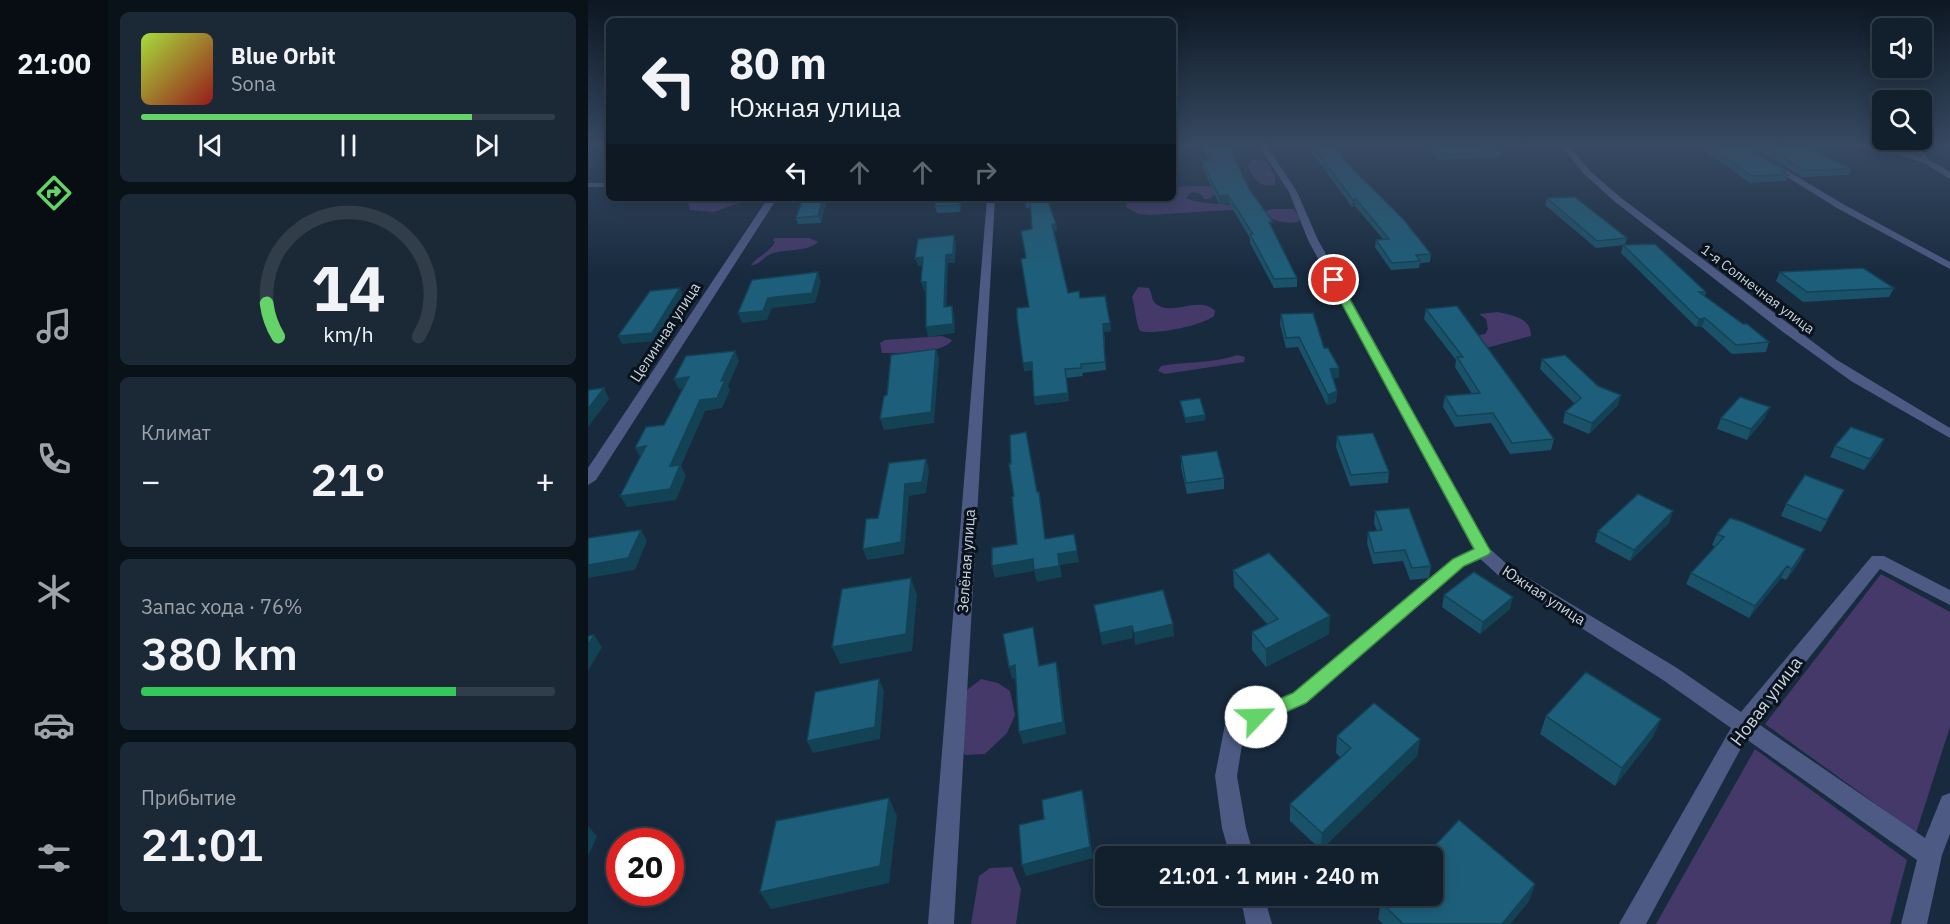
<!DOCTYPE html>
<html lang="ru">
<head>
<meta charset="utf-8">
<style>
  :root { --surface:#12202e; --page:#1b2836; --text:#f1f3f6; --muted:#9ca3aa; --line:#313e4a; --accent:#64d468 }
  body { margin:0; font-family:"IBM Plex Sans",sans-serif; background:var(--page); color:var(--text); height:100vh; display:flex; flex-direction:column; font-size:22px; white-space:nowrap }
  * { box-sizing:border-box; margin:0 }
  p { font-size:20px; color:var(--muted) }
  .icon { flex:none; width:33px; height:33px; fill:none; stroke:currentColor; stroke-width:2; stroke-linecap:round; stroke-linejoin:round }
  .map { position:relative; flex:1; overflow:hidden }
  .sheet { display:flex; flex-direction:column; gap:12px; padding:12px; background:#0a1219; width:480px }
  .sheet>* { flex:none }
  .top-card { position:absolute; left:18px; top:18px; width:570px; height:183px; border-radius:9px; box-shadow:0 3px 15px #0003,0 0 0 2px var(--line); background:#12202e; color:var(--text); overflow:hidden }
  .tools { position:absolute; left:1284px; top:18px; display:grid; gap:12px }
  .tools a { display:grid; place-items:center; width:60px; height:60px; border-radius:9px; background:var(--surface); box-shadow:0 3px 15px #0003,0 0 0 2px var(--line); font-size:30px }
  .speed { position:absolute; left:18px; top:828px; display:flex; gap:12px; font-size:30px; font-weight:700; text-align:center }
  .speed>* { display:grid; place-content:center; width:78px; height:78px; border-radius:50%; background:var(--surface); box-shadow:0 3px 15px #0003,0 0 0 2px var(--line); line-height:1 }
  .speed .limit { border:9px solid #d22; background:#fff; color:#111 }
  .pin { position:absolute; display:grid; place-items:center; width:51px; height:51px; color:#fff; margin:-26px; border:3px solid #fff; border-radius:50%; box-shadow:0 2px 6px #0007 }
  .me { position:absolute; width:66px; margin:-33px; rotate:66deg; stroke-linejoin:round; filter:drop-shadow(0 0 4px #0008) }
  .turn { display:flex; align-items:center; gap:21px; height:126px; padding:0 24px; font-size:27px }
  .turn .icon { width:78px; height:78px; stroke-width:2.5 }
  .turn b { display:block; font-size:42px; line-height:51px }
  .lanes { display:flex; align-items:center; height:57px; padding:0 24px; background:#0003; justify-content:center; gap:30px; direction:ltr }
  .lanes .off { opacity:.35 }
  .big { font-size:45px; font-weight:600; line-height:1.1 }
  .sheet .card { flex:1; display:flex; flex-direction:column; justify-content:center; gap:9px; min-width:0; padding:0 21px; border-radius:9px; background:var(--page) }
  .sheet .dial { align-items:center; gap:0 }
  .dial svg { height:156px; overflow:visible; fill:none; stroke:var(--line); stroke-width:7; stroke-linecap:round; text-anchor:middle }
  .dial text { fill:var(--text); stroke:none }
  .song { display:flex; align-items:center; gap:18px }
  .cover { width:72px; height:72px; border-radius:9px; background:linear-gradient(135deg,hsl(80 70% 55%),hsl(0 70% 35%)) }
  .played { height:6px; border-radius:3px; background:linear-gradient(90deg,var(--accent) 80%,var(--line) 80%) }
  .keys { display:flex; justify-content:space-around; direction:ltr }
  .heat { display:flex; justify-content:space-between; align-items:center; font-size:33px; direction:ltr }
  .charge { height:9px; border-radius:4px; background:linear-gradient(90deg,#34c759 76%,var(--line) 0) }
  .trip { position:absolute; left:507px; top:846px; width:348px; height:60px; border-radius:9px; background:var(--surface); box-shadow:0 3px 15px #0003,0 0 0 2px var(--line); font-weight:600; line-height:60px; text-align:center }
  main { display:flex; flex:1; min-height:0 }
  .tabs { display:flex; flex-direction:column; width:108px; justify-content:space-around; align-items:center; background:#070d12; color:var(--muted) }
  .tabs .icon { width:42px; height:42px }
  .tabs .on { color:var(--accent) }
  .tabs b { font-size:27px; color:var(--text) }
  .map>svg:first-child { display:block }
  .green { fill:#443969 }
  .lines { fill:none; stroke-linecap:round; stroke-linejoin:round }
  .service { fill:#4d5a84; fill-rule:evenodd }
  .minor { fill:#4d5a84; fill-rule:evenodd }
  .wall { fill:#195269 }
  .shaded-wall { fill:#144255 }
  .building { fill:#1d5f7a; stroke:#144255; stroke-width:1.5 }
  .route { fill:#64d468; stroke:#418a44; stroke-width:1.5 }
  .labels { text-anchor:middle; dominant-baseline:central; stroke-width:6; stroke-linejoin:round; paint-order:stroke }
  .far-street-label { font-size:14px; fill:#c7d3e0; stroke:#0a121b }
  .street-label { font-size:15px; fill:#c7d3e0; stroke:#0a121b }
  .near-street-label { font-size:18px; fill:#c7d3e0; stroke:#0a121b }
</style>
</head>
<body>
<main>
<nav class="tabs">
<b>21:00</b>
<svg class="icon on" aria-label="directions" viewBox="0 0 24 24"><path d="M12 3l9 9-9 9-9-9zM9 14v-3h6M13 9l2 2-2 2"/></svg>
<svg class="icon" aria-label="music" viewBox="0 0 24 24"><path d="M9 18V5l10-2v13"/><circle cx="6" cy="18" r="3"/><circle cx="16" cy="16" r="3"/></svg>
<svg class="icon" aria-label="phone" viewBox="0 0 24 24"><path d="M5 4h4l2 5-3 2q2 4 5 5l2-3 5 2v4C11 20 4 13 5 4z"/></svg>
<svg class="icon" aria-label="climate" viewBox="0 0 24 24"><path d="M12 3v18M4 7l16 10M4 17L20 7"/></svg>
<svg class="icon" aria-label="car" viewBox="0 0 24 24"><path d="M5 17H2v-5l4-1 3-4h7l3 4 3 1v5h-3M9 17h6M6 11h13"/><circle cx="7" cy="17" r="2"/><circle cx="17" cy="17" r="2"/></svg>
<svg class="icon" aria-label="filters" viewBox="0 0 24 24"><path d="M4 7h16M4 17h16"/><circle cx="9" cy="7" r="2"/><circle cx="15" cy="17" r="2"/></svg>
</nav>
<section class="sheet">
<div class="card">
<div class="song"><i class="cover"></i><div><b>Blue Orbit</b><p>Sona</p></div></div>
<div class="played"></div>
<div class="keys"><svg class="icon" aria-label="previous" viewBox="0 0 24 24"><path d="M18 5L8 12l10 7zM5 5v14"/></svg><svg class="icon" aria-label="pause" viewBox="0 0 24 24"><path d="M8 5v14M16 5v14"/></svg><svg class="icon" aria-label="next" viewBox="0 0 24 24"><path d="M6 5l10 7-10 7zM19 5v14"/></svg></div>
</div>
<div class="card dial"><svg viewBox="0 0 100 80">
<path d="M14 69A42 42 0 1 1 86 69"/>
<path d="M14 69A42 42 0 0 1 8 52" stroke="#64d468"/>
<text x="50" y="56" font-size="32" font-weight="700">14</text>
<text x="50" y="72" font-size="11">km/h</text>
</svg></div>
<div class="card"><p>Климат</p>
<div class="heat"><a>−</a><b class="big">21°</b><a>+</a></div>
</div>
<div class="card"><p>Запас хода · 76%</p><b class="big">380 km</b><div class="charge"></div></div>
<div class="card"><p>Прибытие</p><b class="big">21:01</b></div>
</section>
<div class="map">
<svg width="1362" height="924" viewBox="0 0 1362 924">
  <rect width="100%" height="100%" fill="#182a3e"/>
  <path class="green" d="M663,159L678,161L687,176V185C670,187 668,181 660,168Z
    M607,186H637L622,199H616L613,194L603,192L598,198C619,207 639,201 658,209L562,215L551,214L539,208L538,204L548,198H585V187Z
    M99,198H165L126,212L102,210Z
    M685,209H706L712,219L710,222C696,224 687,222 676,214L677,211Z
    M187,238H221L230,242C217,253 198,248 183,254C175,257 172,265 163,265C169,257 183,251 187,242L185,240Z
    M550,287L561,288C564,293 563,297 566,302C582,319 611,294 627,311L626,316C613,326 568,335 552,331C547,321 548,309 544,297Z
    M910,312C925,316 943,317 943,336L898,348L881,337L897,334L900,329L898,319L891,314Z
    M354,336L364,340C356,354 310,353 294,353L292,343L297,340Z
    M649,355L657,357L656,362L577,374L570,371L573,366C598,361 625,364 649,355Z
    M1293,574L1362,612V727L1328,833L1177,724Z
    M393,679L410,683L422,691L427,715L419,733L397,754L377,755L369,742L374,694Z
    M1167,749L1319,860L1302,924H1068Z
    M424,867L433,889L428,924H383L391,876L402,868Z"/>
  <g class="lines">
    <path class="service" d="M1323,146H1329L1341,160V162H1337Z
      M0,183H21V187H0Z
      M895,547L900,549L902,552L900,555L876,566L718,703L668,724L648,726L642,724L640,719L642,714L667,710L706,693L866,560Z"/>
    <path class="minor" d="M671,146H679L709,192L730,240L901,548L922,567L1089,668L1153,712L1284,556H1296L1362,590V605L1292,569L1169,723L1337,838L1354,796L1362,793V834L1354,855L1339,924H1313L1329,860L1158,739L1058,924H1031L1143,728L1075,680L910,575L889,556L720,240L701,192Z
      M973,146H981L1002,171L1032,197L1249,360L1362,428V438L1263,381L1195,332L1026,201L996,174Z
      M1149,146H1158L1255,204L1362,262V269L1249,208Z
      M1283,146C1311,146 1339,157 1362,172V179L1336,163Z
      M399,198H407L366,924H340Z
      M178,201L186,203L8,480L0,485V468Z
      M648,710L655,713L658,719L649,776L658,828L666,856H642L634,828L627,776L638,719L641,713Z
      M652,896H676L684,924H658Z"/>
  </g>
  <path class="wall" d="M613,146H641L661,189L685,229L709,278V287L686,288L662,243V238L641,203L631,204L615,169L614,161H622Z
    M719,146H745L764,168L843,254L842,262L832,263L831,268L803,270L787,247L788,240L795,239L767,206L764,207Z
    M836,146H906L912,151L911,157L852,160Z
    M1110,146H1157L1197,171V172L1200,175L1198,181L1162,183Z
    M1162,146H1216L1263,169L1260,175L1214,177Z
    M215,198H239L233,223L210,224L208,218Z
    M374,198L372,212L349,213L347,206Z
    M437,198L463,205H461L468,224L469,231H466L480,293L492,298L522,323L523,331L516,332L518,370L494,373L495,376L478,378L481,401L447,405L446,397L444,370L436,371L441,307L438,258L444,229L442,208H438Z
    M959,198L1039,238L1037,245L1008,248L957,205Z
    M1035,245L1118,292L1117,296L1181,342L1178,352L1144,354L1114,327H1108L1033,253Z
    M1192,272L1306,288L1301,297L1215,302L1188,281Z
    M838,309L966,439L963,450L922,454L903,423L867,427L855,407L857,396L884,394L867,367L868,360L836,319Z
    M693,314L736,348L751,378H745L749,391L748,402L739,405L710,347L698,348L692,324Z
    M954,359L1030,405L1001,434L975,423L977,412L987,404L952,369Z
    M592,401L618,420L598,423L593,406Z
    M1133,418H1177L1159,440L1129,429Z
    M749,436L801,472L800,483L762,486L748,447Z
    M1296,439L1291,450L1276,470L1242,457L1247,446Z
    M593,456L636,478V489L599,494L593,467Z
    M1250,501L1233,532L1193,516L1198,504Z
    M787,511L843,566L841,578L822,580L815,561L785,564L779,543L780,532L789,531L786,523Z
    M1081,523L1042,561L1007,542L1010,531Z
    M1129,534L1212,561L1198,580L1193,578L1161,618L1098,584L1103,573L1127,547L1124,545Z
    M645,570L741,634L678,667L664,650V632L680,625L646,587Z
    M856,595L922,609L892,634L854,607Z
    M958,716L1065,737L1027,786L952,734Z
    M749,736L832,739L829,756L733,850L702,821V804L753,758L748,753Z
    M947,884L941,901L922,924H795L790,919L793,902Z"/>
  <path class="shaded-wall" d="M640,195L641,203L631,204V196Z
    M235,198H239L233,223L230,216Z
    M372,198H374L372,212L371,205Z
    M462,198L463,205H460L459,199Z
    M768,199L767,206L764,207L765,200Z
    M464,224H468L469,231H465Z
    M366,235L368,244L367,263H360L358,317L356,307L358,255Z
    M335,257L337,266H330L327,258Z
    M230,272L233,282L227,303L184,308L179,320L154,323L150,313Z
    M333,282H338L341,291H336Z
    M92,288L95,296L68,341L34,344L30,336Z
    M364,306L366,316L367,333L340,337L338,327Z
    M1117,318L1114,327H1108L1111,319Z
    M522,323L523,331L516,332L518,370L515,324Z
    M348,349L351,359L346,423L296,430L292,419Z
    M147,351L151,361L140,386L142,390L134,408L117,411L93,466L98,476L88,500L39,507L32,496L82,466L112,400L133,381Z
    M444,362L445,370L436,371L435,363Z
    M751,368V378L742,379V369Z
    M101,377L106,387L91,389L86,379Z
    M478,378L481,401L447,405L446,397Z
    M16,388L21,399L0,427V409Z
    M749,391L748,402L739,405L740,395Z
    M1033,395L1030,405L1001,434L1004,423Z
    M1182,407L1177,418L1159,440L1163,429Z
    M617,415L618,420L598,423L597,418Z
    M1296,439L1291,450L1276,470L1282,459Z
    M58,446L53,459L47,448Z
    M338,459L341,470L338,493L321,496L316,554L279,560L275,549L317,484Z
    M451,492L453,503L459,550L457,539Z
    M1085,511L1081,523L1042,561L1046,550Z
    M53,530L59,541L47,570L0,578V565Z
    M486,534L491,562L472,565L474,577L449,582L446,571L407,578L404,566L470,554Z
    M1217,549L1212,561L1198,580L1204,569Z
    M1199,566L1193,578L1161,618L1167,606Z
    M323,578L329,595L324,651L252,664L244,647Z
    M925,597L922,609L892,634L895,622Z
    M742,616L741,634L678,667V649Z
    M585,624L586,636L547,645L546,633Z
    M544,626L545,638L514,645L512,633Z
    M6,635L14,647L0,671V645Z
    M468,662L471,674L478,734L435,744L431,732Z
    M427,665L431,677L424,679L421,667Z
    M291,679L296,691L292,739L225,753L219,741Z
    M1073,719L1065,737L1027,786L1034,768Z
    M832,739L829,756L733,850L734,833Z
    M494,790L497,801L505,858L438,876L434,865Z
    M301,798L309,816L301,883L183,909L172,892Z
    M0,826L9,836L0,856Z
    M947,884L941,901L922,924H914Z"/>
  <path class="building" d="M617,146H641L661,189L685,222H681L709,278L686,279L662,234H665L640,195L631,196L614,161L626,160Z
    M724,146H745L764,168L816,220L843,254L828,255L832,261L804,263L788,240L801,239L768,199L765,200Z
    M843,146H906L912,151L852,155Z
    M1121,146H1157L1197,171H1194L1200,175L1164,176Z
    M1175,146H1216L1263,169L1216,170Z
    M987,197L1039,238L1009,241L959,198Z
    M215,198H235L230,216L208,218Z
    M350,198H372L371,205L347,206Z
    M437,198H462L459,199L468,224H464L480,293L491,291L492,298L517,296L522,323L515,324L517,362L493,364V368L477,369L480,393L446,397L444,362L435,363L429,318V308L441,307L433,259L438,258L433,231L444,229L442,201H437Z
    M366,235L365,254L358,255L356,307L364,306L365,324L338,327V282H333L335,257L327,258L330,239Z
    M1067,244L1118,292H1111L1155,324H1159L1181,342L1148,345L1117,318L1111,319L1035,245Z
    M1275,268L1306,288L1219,292L1192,272Z
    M230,272L224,293L180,298L175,311L150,313L164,280Z
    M92,288L64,333L30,336L62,291Z
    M869,306L966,439L924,443L905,413L869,416L857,396L892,393L869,357H875L838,309Z
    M725,313L736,348H740L751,368L742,369L749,391L740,395L711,337L698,338L693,314Z
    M348,349L343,412L292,419L296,396L299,395L303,355Z
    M147,351L133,381L137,380L129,398L112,400L82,466L92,465L82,489L32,496L58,446L47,448L58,427L76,425L101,377L86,379L98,356Z
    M977,355L1010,386L1033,395L1004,423L977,412L993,398L954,359Z
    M16,388L0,409V390Z
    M1152,397L1182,407L1163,429L1133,418Z
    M612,398L617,415L597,418L592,401Z
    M1263,427L1296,439L1282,459L1247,446Z
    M438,432L449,492H451L457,539L486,534L489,551L470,554L471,566L446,570L445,559L404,566V548L429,544L424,497L426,496L421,464H423L422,435Z
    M785,433L801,472L763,475L749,436Z
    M629,451L636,478L598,483L593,456Z
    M338,459L334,482L317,484L313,542L275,549L278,519L290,518L301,463Z
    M1217,475L1256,490L1239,520L1198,504Z
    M1050,494L1085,511L1046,550L1010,531Z
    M821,508L843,566L824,568L817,550L786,553L780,532L794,530L787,511Z
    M1142,518L1155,522L1217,549L1204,569L1199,566L1167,606L1103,573L1136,537L1129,534Z
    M53,530L40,558L0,565V538Z
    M681,553L742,616L678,649L664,632L690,619L645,570Z
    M886,572L925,597L895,622L856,595Z
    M323,578L318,634L244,647L254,589Z
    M575,590L585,624L546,633L544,626L512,633L506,605Z
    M445,627L451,666L468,662L475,722L431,732L427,665L421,667L415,634Z
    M6,635L0,645V636Z
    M998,672L1073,719L1034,768L958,716Z
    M291,679L287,727L219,741L227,692Z
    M786,703L832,739L734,833L702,804L763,748L749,736Z
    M494,790L502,847L434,865L431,825L456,819L454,800Z
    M301,798L292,866L172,892L188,821Z
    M871,820L947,884L914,924H815L793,902L799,896H844V856H837Z"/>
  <linearGradient id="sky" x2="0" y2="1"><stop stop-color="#0d1722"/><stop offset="0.53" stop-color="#374a63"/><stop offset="1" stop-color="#374a63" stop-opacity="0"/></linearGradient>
  <rect width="1362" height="275" fill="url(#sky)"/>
  <path class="route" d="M746,277L751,280L903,552L900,555L876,566L718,703L668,725L661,723L658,717L661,712L705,693L865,559L886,549L741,280Z"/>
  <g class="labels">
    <g class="far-street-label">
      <text transform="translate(1170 289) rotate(37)">1-я Солнечная улица</text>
    </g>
    <g class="street-label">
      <text transform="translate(77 332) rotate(-57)">Целинная улица</text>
      <text transform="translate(378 561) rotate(-86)">Зелёная улица</text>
      <text transform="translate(956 595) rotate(33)">Южная улица</text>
    </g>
    <g class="near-street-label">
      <text transform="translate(1178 701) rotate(-53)">Новая улица</text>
    </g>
  </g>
</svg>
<div class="tools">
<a><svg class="icon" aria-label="sound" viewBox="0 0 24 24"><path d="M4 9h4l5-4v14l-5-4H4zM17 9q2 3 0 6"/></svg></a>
<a><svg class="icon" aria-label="search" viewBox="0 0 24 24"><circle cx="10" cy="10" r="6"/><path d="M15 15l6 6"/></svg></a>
</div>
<div class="speed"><div class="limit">20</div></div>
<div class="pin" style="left:746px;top:280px;background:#d93025"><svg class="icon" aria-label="arrive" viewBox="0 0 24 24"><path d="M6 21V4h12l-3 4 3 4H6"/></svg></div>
<svg class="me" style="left:668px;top:717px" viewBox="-20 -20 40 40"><circle r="19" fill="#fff"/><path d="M0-13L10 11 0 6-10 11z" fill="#64d468"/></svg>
<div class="trip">21:01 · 1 мин · 240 m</div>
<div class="top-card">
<div class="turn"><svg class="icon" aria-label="left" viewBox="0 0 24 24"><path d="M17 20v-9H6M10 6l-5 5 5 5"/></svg><div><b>80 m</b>Южная улица</div></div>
<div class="lanes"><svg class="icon" aria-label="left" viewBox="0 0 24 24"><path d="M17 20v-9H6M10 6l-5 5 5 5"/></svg><svg class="icon off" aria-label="ahead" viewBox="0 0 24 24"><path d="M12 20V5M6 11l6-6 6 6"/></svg><svg class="icon off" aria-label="ahead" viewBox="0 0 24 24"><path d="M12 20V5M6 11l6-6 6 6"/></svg><svg class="icon off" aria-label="right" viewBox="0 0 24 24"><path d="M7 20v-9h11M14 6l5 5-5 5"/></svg></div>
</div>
</div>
</main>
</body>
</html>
